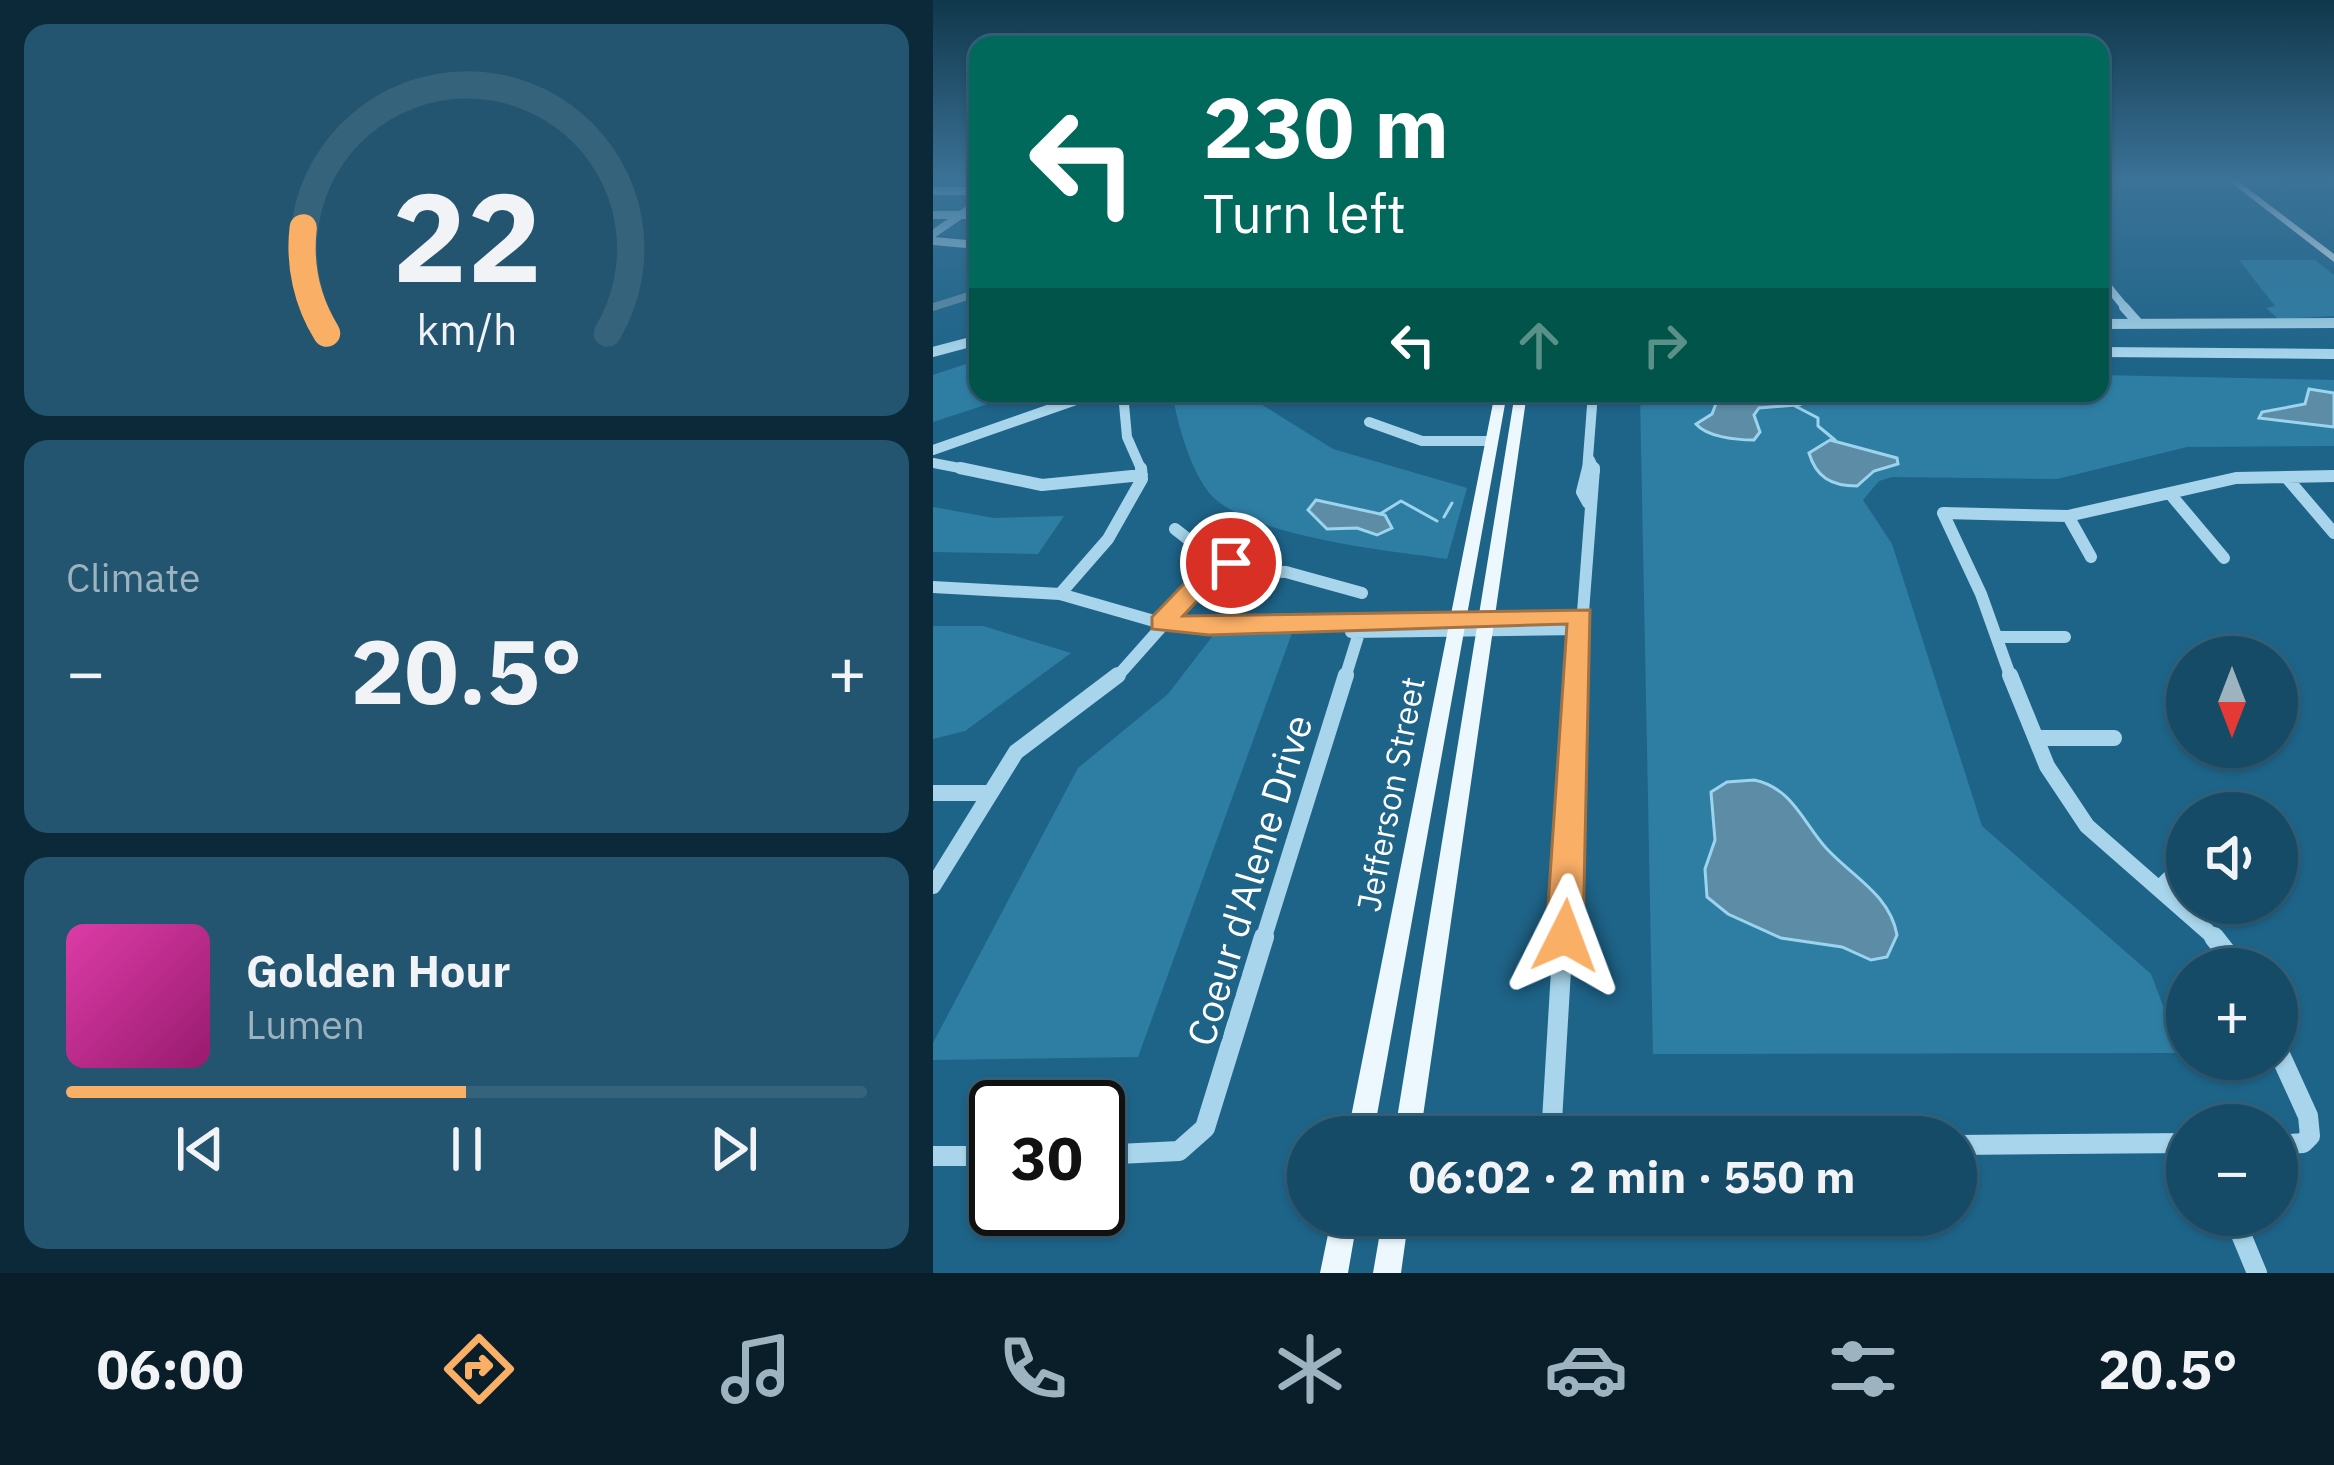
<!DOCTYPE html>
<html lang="en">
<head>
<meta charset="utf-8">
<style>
  :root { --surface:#164b67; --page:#235570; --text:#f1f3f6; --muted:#9eb3c0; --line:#35637b; --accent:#faaf67 }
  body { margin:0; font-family:"IBM Plex Sans",sans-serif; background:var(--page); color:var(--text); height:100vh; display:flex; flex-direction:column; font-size:45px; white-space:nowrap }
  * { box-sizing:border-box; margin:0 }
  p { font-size:39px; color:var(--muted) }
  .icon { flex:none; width:66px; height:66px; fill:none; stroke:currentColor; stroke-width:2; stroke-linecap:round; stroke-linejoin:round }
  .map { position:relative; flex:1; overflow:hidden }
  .sheet { display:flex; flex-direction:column; gap:24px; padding:24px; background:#0c2939; width:933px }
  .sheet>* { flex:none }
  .guide { position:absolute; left:36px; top:36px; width:1140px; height:366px; border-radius:24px; box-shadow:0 3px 9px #0004,0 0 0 3px var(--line); background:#00695c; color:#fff; overflow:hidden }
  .needle { width:78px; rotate:180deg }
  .buttons { position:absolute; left:1233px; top:636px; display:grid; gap:24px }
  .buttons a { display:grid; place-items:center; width:132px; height:132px; border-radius:50%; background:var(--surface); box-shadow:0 3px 9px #0004,0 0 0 3px var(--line); font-size:60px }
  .speed { position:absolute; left:36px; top:1080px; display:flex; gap:24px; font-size:60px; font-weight:700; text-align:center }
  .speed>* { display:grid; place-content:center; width:156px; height:156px; border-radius:50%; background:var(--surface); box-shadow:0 3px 9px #0004,0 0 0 3px var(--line); line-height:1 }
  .speed .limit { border:6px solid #111; border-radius:18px; background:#fff; color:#111 }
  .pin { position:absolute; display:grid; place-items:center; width:102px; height:102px; color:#fff; margin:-51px; border:6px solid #fff; border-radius:50%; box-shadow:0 3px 12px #0007 }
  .me { position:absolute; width:132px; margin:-66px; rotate:3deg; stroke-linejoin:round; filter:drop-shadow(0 0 9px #0008) }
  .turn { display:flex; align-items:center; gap:42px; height:252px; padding:0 36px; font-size:54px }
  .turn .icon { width:156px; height:156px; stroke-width:2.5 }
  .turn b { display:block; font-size:84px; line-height:102px }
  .lanes { display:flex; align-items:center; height:114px; padding:0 36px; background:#0003; justify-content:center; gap:60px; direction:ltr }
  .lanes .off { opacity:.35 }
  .big { font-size:90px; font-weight:700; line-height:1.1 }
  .sheet .tile { flex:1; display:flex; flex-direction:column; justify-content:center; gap:18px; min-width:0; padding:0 42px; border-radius:24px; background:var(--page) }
  .sheet .dial { align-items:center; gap:0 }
  .dial svg { height:312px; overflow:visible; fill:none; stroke:var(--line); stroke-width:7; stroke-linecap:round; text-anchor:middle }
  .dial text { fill:var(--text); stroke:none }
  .song { display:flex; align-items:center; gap:36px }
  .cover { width:144px; height:144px; border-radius:18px; background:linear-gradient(135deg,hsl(320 70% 55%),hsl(320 70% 35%)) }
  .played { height:12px; border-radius:6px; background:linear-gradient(90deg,var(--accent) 50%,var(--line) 50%) }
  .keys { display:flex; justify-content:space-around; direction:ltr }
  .heat { display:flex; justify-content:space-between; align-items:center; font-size:66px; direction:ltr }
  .trip { position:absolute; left:354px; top:1116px; width:690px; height:120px; border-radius:60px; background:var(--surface); box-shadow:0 3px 9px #0004,0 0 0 3px var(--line); font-weight:700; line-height:120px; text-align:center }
  .menu { display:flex; height:192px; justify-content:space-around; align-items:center; background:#091e29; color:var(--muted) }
  .menu .icon { width:84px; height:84px }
  .menu .selected { color:var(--accent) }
  .menu b { font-size:54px; color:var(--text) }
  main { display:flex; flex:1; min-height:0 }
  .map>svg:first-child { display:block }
  .green { fill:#2e7ea4 }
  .water { fill:#5d8da6; stroke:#9cd3ed; stroke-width:3 }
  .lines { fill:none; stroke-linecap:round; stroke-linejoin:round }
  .stream { stroke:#9cd3ed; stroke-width:3 }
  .river { fill:#5d8da6; fill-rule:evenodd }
  .minor-far4 { stroke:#a8d5eb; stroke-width:8 }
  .minor-far3 { stroke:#a8d5eb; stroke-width:10 }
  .minor-far2 { stroke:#a8d5eb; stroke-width:12 }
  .minor-far1 { stroke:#a8d5eb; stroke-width:16 }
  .minor { stroke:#a8d5eb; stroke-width:20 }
  .major { fill:#edf8fe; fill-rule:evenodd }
  .route { fill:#faaf67; stroke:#a27243; stroke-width:3 }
  .labels { text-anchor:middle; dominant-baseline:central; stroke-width:12; stroke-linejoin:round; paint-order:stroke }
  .street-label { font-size:33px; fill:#fff; stroke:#1e6489 }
  .near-street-label { font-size:39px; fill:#fff; stroke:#1e6489 }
</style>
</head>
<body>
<main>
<section class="sheet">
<div class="tile dial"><svg viewBox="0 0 100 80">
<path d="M14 69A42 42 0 1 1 86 69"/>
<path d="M14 69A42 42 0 0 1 8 42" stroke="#faaf67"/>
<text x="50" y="56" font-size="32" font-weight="700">22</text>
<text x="50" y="72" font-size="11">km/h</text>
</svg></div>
<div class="tile"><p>Climate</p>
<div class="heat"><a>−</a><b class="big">20.5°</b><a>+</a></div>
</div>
<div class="tile">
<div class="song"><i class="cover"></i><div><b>Golden Hour</b><p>Lumen</p></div></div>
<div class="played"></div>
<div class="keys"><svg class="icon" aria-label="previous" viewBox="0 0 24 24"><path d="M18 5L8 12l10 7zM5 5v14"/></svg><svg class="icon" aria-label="pause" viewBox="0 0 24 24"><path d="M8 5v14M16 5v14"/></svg><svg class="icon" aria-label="next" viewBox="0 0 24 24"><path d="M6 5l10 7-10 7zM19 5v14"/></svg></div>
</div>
</section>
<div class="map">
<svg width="1401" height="1273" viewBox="0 0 1401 1273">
  <rect width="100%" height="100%" fill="#1e6489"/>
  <path class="green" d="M1306,260H1382L1401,275V316L1345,319L1333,308L1342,306Z
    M45,360V393H89L0,422V375Z
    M1167,375L1401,380V446L1254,447L1124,479L959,477L946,481L930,500L959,544L1049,826L1218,974L1248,1053L720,1054L707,393H1167Z
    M239,393H310L400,449L534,488L514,559C458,551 306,536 274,490C255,463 245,424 239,393Z
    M0,507L61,518L131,516L105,554L0,552Z
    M0,626H50L138,653L32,731L0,739Z
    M282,633H359L205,1057L0,1060V1043L145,768L235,694Z"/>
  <path class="water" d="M1376,389L1401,393V427L1326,418L1329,412L1372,404Z
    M786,396H847L864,405L826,408L821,415L827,432L821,440C803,440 774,437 763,424L779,414Z
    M897,440L964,458L965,464L941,471L924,486C898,486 883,477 876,453Z
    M383,500L452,515L459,528L444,535L424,528L394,529L375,510Z
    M821,780C860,788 870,823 894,849C920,877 957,895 964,935L954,957L938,960L909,947L848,938L795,914L774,897L772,869L782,840L778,792L794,782Z"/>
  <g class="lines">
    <path class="stream" d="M862,406L885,418V426L902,440
      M447,514L468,501L504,521
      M511,517L519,503"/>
    <path class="river" d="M45,289V297L0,311V303Z"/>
    <path class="minor-far4" d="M0,191H45
      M0,215H45
      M0,234L45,203
      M0,241L45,245
      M1167,277L1194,310"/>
    <path class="minor-far3" d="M1191,307L1206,324
      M1167,324L1401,323
      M0,352L45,340
      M1167,352L1401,354
      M190,393L194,437L209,471
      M436,422L489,441H559
      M0,450L163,393
      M657,460L662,471
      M0,463L42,471
      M654,471L660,393"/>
    <path class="minor-far2" d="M27,468L109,485L209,475
      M655,468L649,492L655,503
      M1353,477L1401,533
      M1238,495L1291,558
      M1135,516L1158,557
      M242,529L287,564
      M0,587L127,594L228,623L276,627L648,616
      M127,594L175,539L209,479L208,468
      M418,632L647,629
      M1064,637H1132
      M183,678L279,570L353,572L429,593
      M412,678L426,633
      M645,678L661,468
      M1078,678L1048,594L1010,513L1135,516L1303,478L1401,476"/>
    <path class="minor-far1" d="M1077,675L1114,766L1154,826L1284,940
      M1104,738H1181
      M0,793H55
      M0,886L83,752L185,675
      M1229,886L1250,865
      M330,940L413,675
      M630,940L645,675"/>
    <path class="minor" d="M1281,937L1306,969
      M1344,1048L1375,1116L1377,1136L1370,1143L1344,1145
      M628,1137L619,1121L630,937
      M1023,1145L1254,1143
      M165,1155L246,1151L272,1128L331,937
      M0,1156H63
      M1300,1215L1324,1273"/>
    <path class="major" d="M1296,181H1305L1401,254V262Z
      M562,393H574L440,1137H414Z
      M582,393H594L487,1137H461Z
      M399,1215H425L415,1273H387Z
      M450,1215H476L468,1273H440Z"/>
  </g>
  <linearGradient id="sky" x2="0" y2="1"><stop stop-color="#10374b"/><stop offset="0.5" stop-color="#3b7297"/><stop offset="1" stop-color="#3b7297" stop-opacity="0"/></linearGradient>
  <rect width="1401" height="359" fill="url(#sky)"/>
  <path class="route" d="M298,556L307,558V569L288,575L250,616L657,610L650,936L644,947L632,951L619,947L613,936L634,624L276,635L219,629V617L270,564Z"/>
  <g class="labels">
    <g class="street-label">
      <text transform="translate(457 794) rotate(-79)">Jefferson Street</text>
    </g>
    <g class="near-street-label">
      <text transform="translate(316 880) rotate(-73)">Coeur d'Alene Drive</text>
    </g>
  </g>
</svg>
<div class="buttons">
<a><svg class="needle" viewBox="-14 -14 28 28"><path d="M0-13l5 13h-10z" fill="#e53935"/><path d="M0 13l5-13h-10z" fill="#9eb3c0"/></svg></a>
<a><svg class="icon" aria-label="sound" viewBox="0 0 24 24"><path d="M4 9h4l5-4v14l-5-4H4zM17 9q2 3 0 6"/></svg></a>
<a>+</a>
<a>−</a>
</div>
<div class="speed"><div class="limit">30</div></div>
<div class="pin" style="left:298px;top:563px;background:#d93025"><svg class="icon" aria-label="arrive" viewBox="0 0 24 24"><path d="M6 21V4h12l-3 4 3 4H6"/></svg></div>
<svg class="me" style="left:632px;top:936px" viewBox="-20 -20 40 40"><path d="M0-17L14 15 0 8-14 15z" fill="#faaf67" stroke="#fff" stroke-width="4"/></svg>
<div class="trip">06:02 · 2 min · 550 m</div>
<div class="guide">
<div class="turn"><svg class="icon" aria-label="left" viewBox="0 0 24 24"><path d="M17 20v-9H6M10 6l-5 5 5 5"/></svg><div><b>230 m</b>Turn left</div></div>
<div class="lanes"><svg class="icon" aria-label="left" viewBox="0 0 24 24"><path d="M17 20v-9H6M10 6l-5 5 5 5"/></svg><svg class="icon off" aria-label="ahead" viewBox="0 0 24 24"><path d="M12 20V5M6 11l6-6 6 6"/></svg><svg class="icon off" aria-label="right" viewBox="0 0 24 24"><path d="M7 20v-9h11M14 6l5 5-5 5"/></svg></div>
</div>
</div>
</main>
<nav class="menu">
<b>06:00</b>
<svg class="icon selected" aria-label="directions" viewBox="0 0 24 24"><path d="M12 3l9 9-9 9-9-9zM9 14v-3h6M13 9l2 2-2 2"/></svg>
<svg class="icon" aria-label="music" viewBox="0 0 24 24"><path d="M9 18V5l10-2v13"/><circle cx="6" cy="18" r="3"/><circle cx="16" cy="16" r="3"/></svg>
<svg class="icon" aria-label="phone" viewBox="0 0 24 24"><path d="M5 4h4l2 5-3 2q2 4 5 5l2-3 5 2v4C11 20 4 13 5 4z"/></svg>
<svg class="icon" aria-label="climate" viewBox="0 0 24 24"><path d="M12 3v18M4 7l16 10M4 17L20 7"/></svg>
<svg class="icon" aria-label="car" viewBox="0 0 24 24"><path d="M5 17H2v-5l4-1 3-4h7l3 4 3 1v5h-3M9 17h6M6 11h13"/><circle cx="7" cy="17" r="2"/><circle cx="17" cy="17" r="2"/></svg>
<svg class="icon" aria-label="filters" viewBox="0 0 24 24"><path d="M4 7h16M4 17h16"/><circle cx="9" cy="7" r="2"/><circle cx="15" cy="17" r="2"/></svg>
<b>20.5°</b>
</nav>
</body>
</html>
